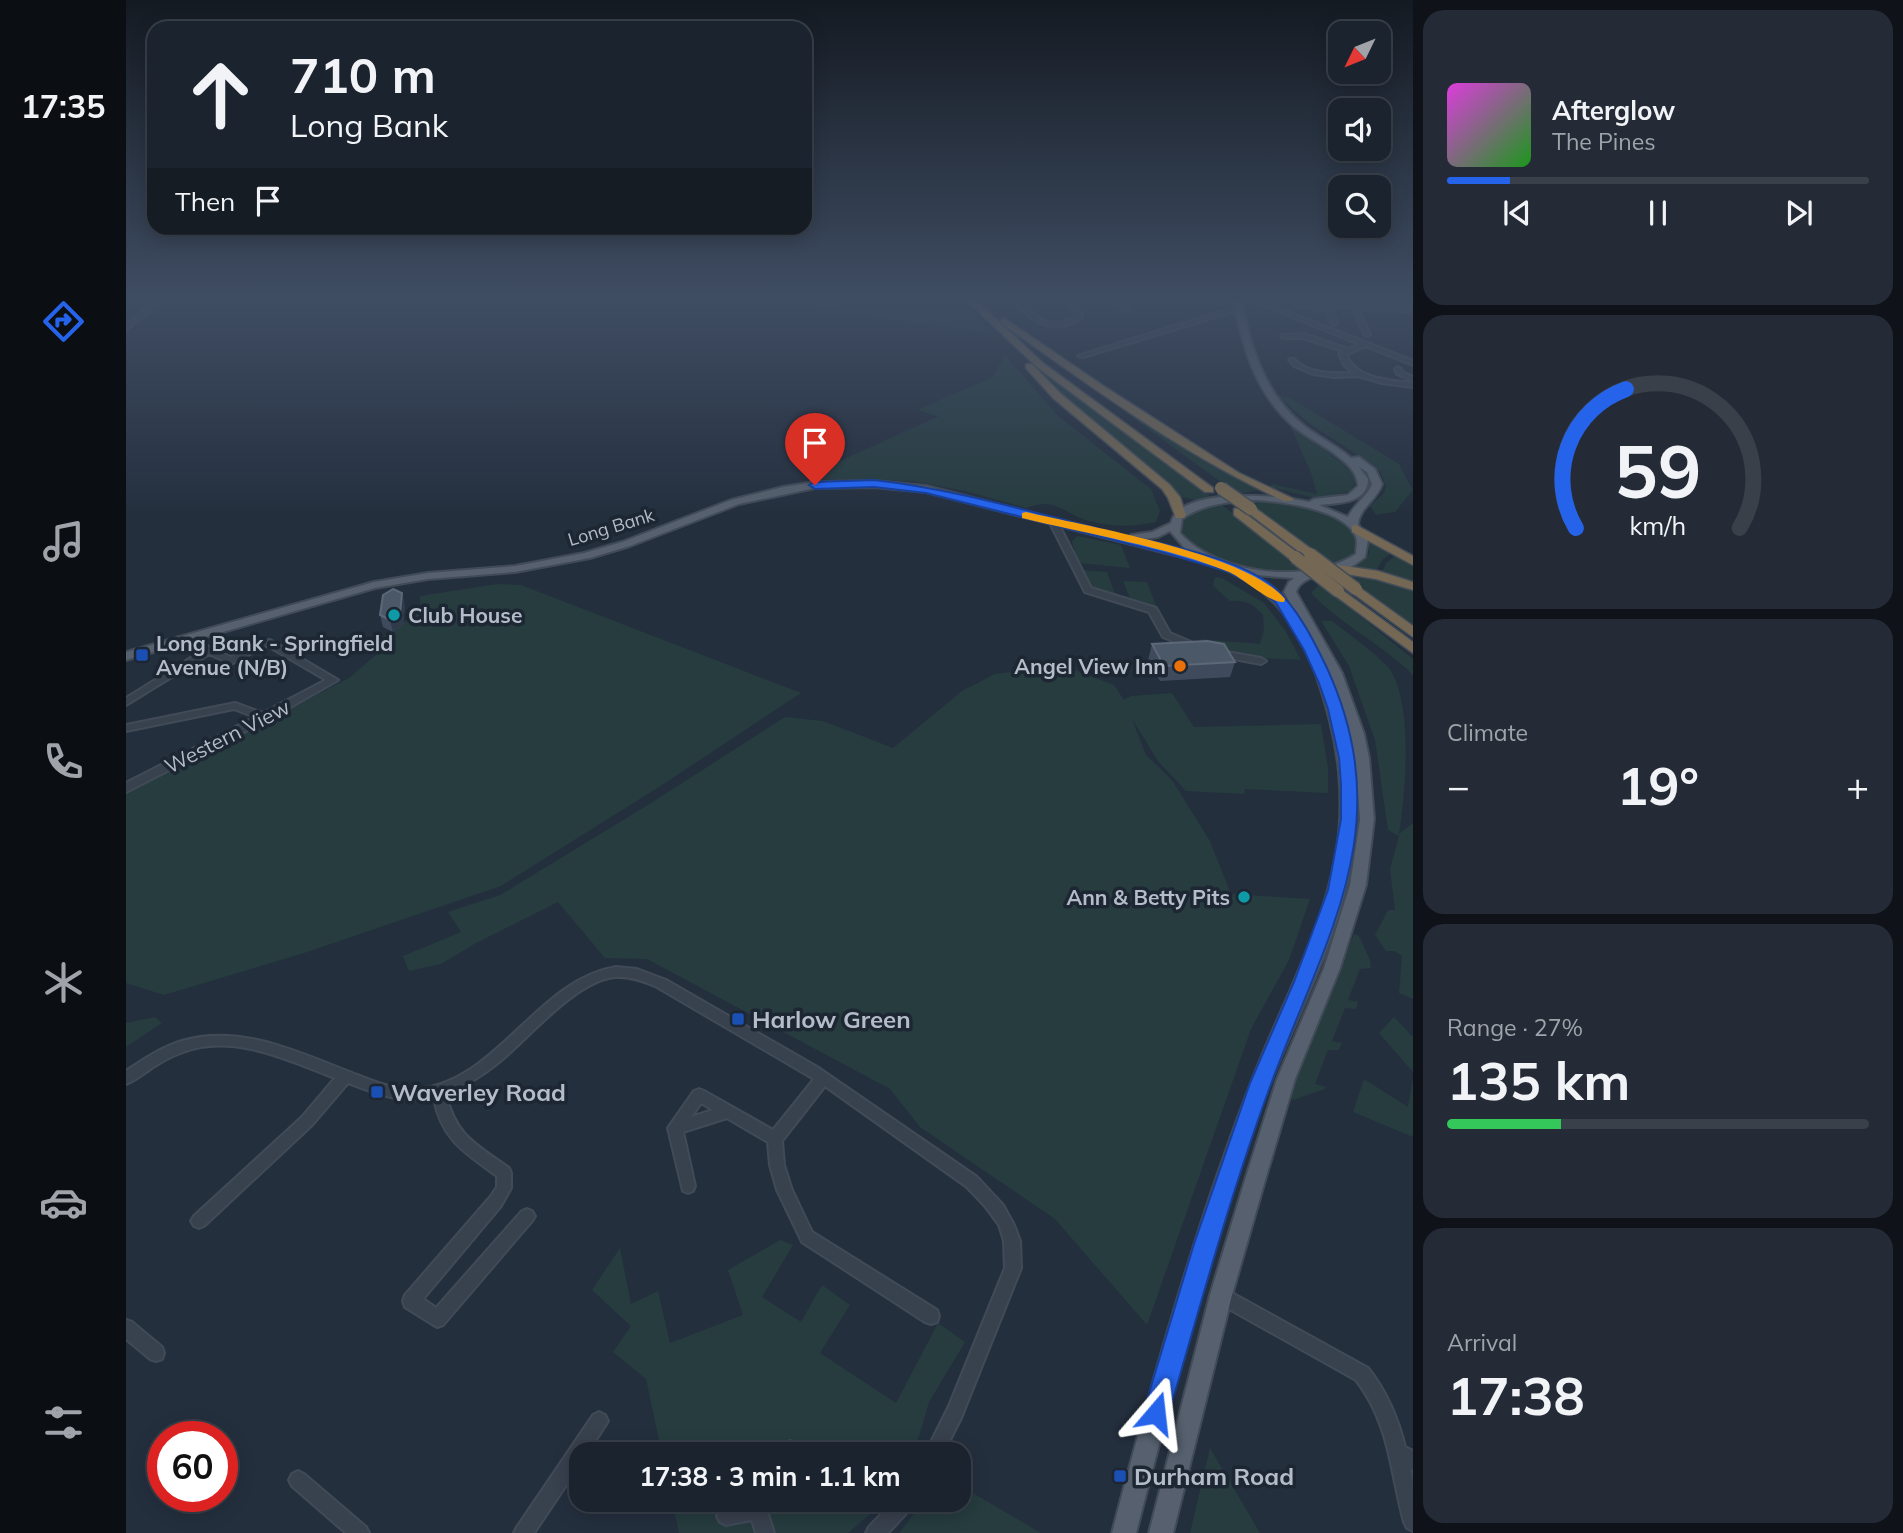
<!DOCTYPE html>
<html lang="en">
<head>
<meta charset="utf-8">
<style>
  :root { --surface:#1b232e; --page:#242b36; --text:#f1f3f6; --muted:#a0a4aa; --line:#39404a; --accent:#2563eb }
  body { margin:0; font-family:Mulish,sans-serif; background:var(--page); color:var(--text); height:100vh; display:flex; flex-direction:column; font-size:26px; white-space:nowrap }
  * { box-sizing:border-box; margin:0 }
  p { font-size:23px; color:var(--muted) }
  .icon { flex:none; width:38px; height:38px; fill:none; stroke:currentColor; stroke-width:2; stroke-linecap:round; stroke-linejoin:round }
  .map { position:relative; flex:1; overflow:hidden }
  .sheet { display:flex; flex-direction:column; gap:10px; padding:10px; background:#0f1319; width:490px }
  .sheet>* { flex:none }
  .top-card { position:absolute; left:21px; top:21px; width:665px; height:214px; border-radius:21px; box-shadow:0 4px 18px #0003,0 0 0 2px var(--line); background:#1b232e; color:var(--text); overflow:hidden }
  .needle { width:46px; rotate:227deg }
  .fabs { position:absolute; left:1202px; top:21px; display:grid; gap:14px }
  .fabs a { display:grid; place-items:center; width:63px; height:63px; border-radius:14px; background:var(--surface); box-shadow:0 4px 18px #0003,0 0 0 2px var(--line); font-size:35px }
  .speed { position:absolute; left:21px; top:1421px; display:flex; gap:14px; font-size:35px; font-weight:700; text-align:center }
  .speed>* { display:grid; place-content:center; width:91px; height:91px; border-radius:50%; background:var(--surface); box-shadow:0 4px 18px #0003,0 0 0 2px var(--line); line-height:1 }
  .speed .limit { border:10px solid #d22; background:#fff; color:#111 }
  .pin { position:absolute; display:grid; place-items:center; width:60px; height:60px; color:#fff; margin:-72px -30px; border-radius:50% 50% 50% 0; rotate:-45deg; box-shadow:0 0 7px #0007 }
  .pin .icon { rotate:45deg }
  .me { position:absolute; width:77px; margin:-38px; rotate:17deg; stroke-linejoin:round; filter:drop-shadow(0 0 5px #0008) }
  .turn { display:flex; align-items:center; gap:24px; height:147px; padding:0 28px; font-size:32px }
  .turn .icon { width:91px; height:91px; stroke-width:2.5 }
  .turn b { display:block; font-size:49px; line-height:60px }
  .then { display:flex; align-items:center; height:66px; padding:0 28px; background:#0003; gap:14px; font-size:26px }
  .big { font-size:52px; font-weight:700; line-height:1.1 }
  .sheet .widget { flex:1; display:flex; flex-direction:column; justify-content:center; gap:10px; min-width:0; padding:0 24px; border-radius:21px; background:var(--page) }
  .sheet .dial { align-items:center; gap:0 }
  .dial svg { height:182px; overflow:visible; fill:none; stroke:var(--line); stroke-width:7; stroke-linecap:round; text-anchor:middle }
  .dial text { fill:var(--text); stroke:none }
  .song { display:flex; align-items:center; gap:21px }
  .cover { width:84px; height:84px; border-radius:10px; background:linear-gradient(135deg,hsl(300 70% 55%),hsl(120 70% 35%)) }
  .played { height:7px; border-radius:4px; background:linear-gradient(90deg,var(--accent) 15%,var(--line) 15%) }
  .keys { display:flex; justify-content:space-around; direction:ltr }
  .heat { display:flex; justify-content:space-between; align-items:center; font-size:38px; direction:ltr }
  .charge { height:10px; border-radius:5px; background:linear-gradient(90deg,#34c759 27%,var(--line) 0) }
  .trip { position:absolute; left:443px; top:1442px; width:402px; height:70px; border-radius:21px; background:var(--surface); box-shadow:0 4px 18px #0003,0 0 0 2px var(--line); font-weight:700; line-height:70px; text-align:center }
  main { display:flex; flex:1; min-height:0 }
  .tabs { display:flex; flex-direction:column; width:126px; justify-content:space-around; align-items:center; background:#0b0e12; color:var(--muted) }
  .tabs .icon { width:49px; height:49px }
  .tabs .selected { color:var(--accent) }
  .tabs b { font-size:32px; color:var(--text) }
  .map>svg:first-child { display:block }
  .green { fill:#263c3f }
  .lines { fill:none; stroke-linecap:round; stroke-linejoin:round }
  .minor-casing { stroke:#414a57; stroke-width:4 }
  .major-casing { stroke:#414a57; stroke-width:4 }
  .highway-casing { stroke:#434c59; stroke-width:3 }
  .minor { fill:#38414e; fill-rule:evenodd }
  .major { fill:#56606e; fill-rule:evenodd }
  .highway { fill:#746855; fill-rule:evenodd }
  .highway-bridge-casing { stroke:#434c59; stroke-width:15; stroke-linecap:butt }
  .highway-bridge { stroke:#746855; stroke-width:12 }
  .wall { fill:#3f4b5c }
  .shaded-wall { fill:#2f3b4b }
  .building { fill:#4b5868; stroke:#5c6777; stroke-width:2 }
  .route { fill:#2563eb; stroke:#184099; stroke-width:2 }
  .slow { fill:#f59e0b }
  .culture-dot { fill:#0f9aa8; stroke:#1d2633; stroke-width:2.5 }
  .transit-dot { fill:#1a4fb4; stroke:#1d2633; stroke-width:2.5 }
  .food-dot { fill:#e8710a; stroke:#1d2633; stroke-width:2.5 }
  .labels { text-anchor:middle; dominant-baseline:central; stroke-width:7; stroke-linejoin:round; paint-order:stroke }
  .far-street-label { font-size:18px; fill:#b4bcc9; stroke:#1d2633 }
  .poi-label { font-size:21px; font-weight:bold; fill:#b4bcc9; stroke:#1d2633; text-anchor:start }
  .street-label { font-size:21px; fill:#b4bcc9; stroke:#1d2633 }
  .near-poi-label { font-size:24px; font-weight:bold; fill:#b4bcc9; stroke:#1d2633; text-anchor:start }
</style>
</head>
<body>
<main>
<nav class="tabs">
<b>17:35</b>
<svg class="icon selected" aria-label="directions" viewBox="0 0 24 24"><path d="M12 3l9 9-9 9-9-9zM9 14v-3h6M13 9l2 2-2 2"/></svg>
<svg class="icon" aria-label="music" viewBox="0 0 24 24"><path d="M9 18V5l10-2v13"/><circle cx="6" cy="18" r="3"/><circle cx="16" cy="16" r="3"/></svg>
<svg class="icon" aria-label="phone" viewBox="0 0 24 24"><path d="M5 4h4l2 5-3 2q2 4 5 5l2-3 5 2v4C11 20 4 13 5 4z"/></svg>
<svg class="icon" aria-label="climate" viewBox="0 0 24 24"><path d="M12 3v18M4 7l16 10M4 17L20 7"/></svg>
<svg class="icon" aria-label="car" viewBox="0 0 24 24"><path d="M5 17H2v-5l4-1 3-4h7l3 4 3 1v5h-3M9 17h6M6 11h13"/><circle cx="7" cy="17" r="2"/><circle cx="17" cy="17" r="2"/></svg>
<svg class="icon" aria-label="filters" viewBox="0 0 24 24"><path d="M4 7h16M4 17h16"/><circle cx="9" cy="7" r="2"/><circle cx="15" cy="17" r="2"/></svg>
</nav>
<div class="map">
<svg width="1287" height="1533" viewBox="0 0 1287 1533">
  <rect width="100%" height="100%" fill="#242f3e"/>
  <path class="green" d="M686,300H834L868,334L741,317L684,306Z
    M896,353L1085,497L1069,500L1056,497L940,401Z
    M879,355L932,416L1025,489L1034,511L1030,522C1007,527 986,527 963,521C938,514 930,496 900,508L839,491L787,481L689,479L681,476L813,416L791,410L867,377Z
    M936,366H938L1132,490L1112,494L1099,485Z
    M1151,395L1166,399L1273,464L1287,490L1269,512L1250,515L1244,506L1258,493L1260,487L1255,473L1247,465L1184,424Z
    M1163,423L1215,462L1228,476L1230,481L1224,491L1193,499L1144,487L1146,484L1191,494L1185,473Z
    M1143,499C1166,504 1241,514 1230,551L1216,562H1203L1122,501Z
    M1095,504L1176,569C1140,573 1098,570 1069,547C1060,539 1052,532 1057,519L1078,507Z
    M951,536L995,545L1004,568L952,563L946,541Z
    M1243,540L1266,553L1257,559L1250,571L1229,567L1243,554Z
    M1270,555L1287,565V582L1256,572L1260,563Z
    M956,570L981,572L990,597L966,590Z
    M1089,577L1096,578L1138,603L1159,630L1175,660C1149,658 1090,660 1075,639L1134,644L1138,630L1137,615C1126,603 1120,600 1104,601L1087,586Z
    M1223,577L1256,580L1287,591V627Z
    M997,581L1021,582L1031,608L1005,601Z
    M371,584L395,585L675,693L533,787L375,886L178,953L38,995L0,983V793L223,678L250,655L239,649C250,642 286,615 294,613V596Z
    M1194,584L1287,659V675C1256,644 1215,625 1185,593Z
    M1195,621H1206C1225,636 1247,651 1264,669C1287,706 1280,788 1273,834L1287,823V999L1273,993L1276,956L1268,951H1260L1249,935L1262,910H1269L1264,869L1273,836L1262,830L1249,740L1223,666Z
    M938,666L988,685L998,700L1005,696L1046,693L1068,727L1195,724L1202,768V793L1119,789L1118,794L1060,791L1032,761L1006,719L1020,755L1046,780L1084,841L1105,894L1184,899L1163,960L1125,1029L1021,1325L929,1219L794,1127L764,1089L521,959L479,958L432,902L350,943L315,964L283,971L277,956L335,932L322,912L374,895L525,803L659,717L697,721L767,748L836,691L869,674Z
    M1228,934L1233,936L1244,960L1245,968L1234,969L1222,1000L1232,1002L1230,1009L1219,1008L1206,1041L1216,1043L1213,1050H1202L1189,1084L1200,1087L1199,1089L1167,1100L1163,1097Z
    M29,1017L36,1023L0,1047V1023Z
    M1268,1017L1287,1037V1072L1253,1033Z
    M1287,1077V1137L1227,1112L1238,1079L1282,1107Z
    M654,1240L667,1245L636,1297L675,1322L696,1285L724,1305L694,1353L770,1403L812,1323L839,1342L803,1402L788,1454H536L520,1379L487,1352L505,1326L466,1290L494,1248L505,1304L532,1291L544,1343L617,1315L602,1270Z
    M1084,1448L1134,1533H1064Z
    M833,1485L915,1533H773L799,1500H833Z
    M546,1500H760L722,1533H553Z"/>
  <g class="lines">
    <defs>
      <path id="minor" d="M30,300H37L0,330V325Z
        M886,300H893C912,320 922,329 949,318L950,314L937,300H944L956,314L955,319C926,336 907,322 886,300Z
        M989,300H996L1003,309V311H999Z
        M1123,300H1132L1287,361V365L1239,346L1220,355C1232,380 1262,380 1287,383V387L1256,383L1232,376L1208,377L1187,374L1168,366L1163,360L1164,359H1168C1182,374 1208,374 1227,373L1218,365L1213,354L1217,351L1177,338H1158L1155,336L1156,335L1178,334L1222,349L1233,344Z
        M1168,300H1174L1176,304L1198,306L1197,303L1200,301L1287,308V312L1232,308L1244,334L1241,336L1238,334L1226,308L1204,306L1211,323L1208,325L1205,323L1200,310L1172,307Z
        M1113,308L1115,309V311L1103,313L957,357L952,356L1100,310Z
        M1272,367L1274,368L1276,372L1287,377V381L1271,374L1269,369Z
        M925,521H928L932,523L965,588L1030,608L1044,633L1072,645L1074,647L1072,649H1066L1037,637L1023,612L959,592L924,523Z
        M66,634L69,635L75,643L105,657L132,642L144,640L212,680L143,719L0,792V783L129,717L108,709L0,731V725L109,703L137,713L200,680L142,646L137,647L105,664L83,654L0,705V698L76,651L69,647L61,637Z
        M1095,651L1135,658L1140,661L1135,664L1092,656L1090,654L1092,652Z
        M490,967L511,969L540,980L691,1067L851,1177L877,1205L888,1225L894,1241L895,1268L835,1418L817,1454H799L823,1406L879,1268L878,1241L873,1225L859,1206L841,1187L699,1086L656,1141L658,1165L666,1190L686,1232L811,1310L813,1316L811,1322L805,1324L799,1322L676,1242L651,1190L644,1165L642,1142L601,1118L557,1132L569,1186L567,1191L562,1193L557,1191L542,1128L568,1091L573,1089L578,1091L647,1130L688,1079L531,987C518,981 504,976 489,977C449,981 403,1038 372,1063C356,1076 339,1086 320,1094C329,1136 351,1145 383,1168L385,1173V1188L375,1206L297,1299L310,1308L396,1211L401,1209L406,1211L409,1216L406,1221L317,1325L311,1327L279,1307L277,1301L279,1295L365,1196L371,1187V1176C339,1153 315,1139 308,1098C272,1103 254,1095 222,1083L186,1125L78,1226L73,1228L68,1226L65,1221L68,1216L176,1117L209,1078C162,1060 107,1033 57,1052C49,1055 40,1059 32,1064C22,1070 12,1079 0,1084V1071C18,1059 36,1047 56,1041C113,1024 169,1051 221,1071C242,1079 265,1090 288,1089C369,1086 410,980 490,967ZM575,1103L587,1110L565,1117Z
        M1095,1287L1242,1368C1261,1392 1272,1418 1279,1447L1287,1451V1470L1284,1468L1287,1484V1531L1281,1528L1278,1522C1264,1470 1264,1424 1230,1380L1089,1301L1087,1295L1089,1289Z
        M0,1320L6,1322L36,1347L38,1353L36,1359L30,1361L24,1359L0,1339Z
        M473,1412L479,1415L482,1421L461,1454H455V1463L408,1533H388L391,1527L467,1415Z
        M664,1441L670,1444L673,1450L671,1454H653L658,1444Z
        M172,1471L178,1474L240,1527L243,1533H220L166,1486L163,1480L166,1474Z
        M628,1500H646L641,1511L648,1533H630L626,1520L600,1525L594,1522L591,1516L594,1510L626,1502Z
        M769,1500H790L787,1506L762,1533H740L743,1527Z"/>
      <path id="major" d="M1107,300H1115C1125,347 1138,393 1176,424C1192,437 1210,445 1225,458L1233,457L1249,469L1256,484C1251,500 1234,507 1232,524L1242,540L1239,557C1233,562 1226,567 1219,569C1203,575 1176,574 1170,592L1216,673L1238,734L1243,758L1248,819L1240,885L1214,968L1169,1079L1140,1177L1106,1295L1047,1533H1023L1084,1295L1120,1177L1151,1079L1198,968L1224,885L1234,819L1229,758L1224,734L1204,673L1200,667C1223,726 1236,789 1227,853C1213,945 1162,1030 1131,1116C1083,1253 1046,1393 1010,1533H986C1016,1418 1048,1303 1086,1191C1102,1144 1119,1097 1138,1051C1199,909 1245,831 1190,674C1171,620 1140,582 1084,564L800,492L748,487L689,488L613,504L504,546L464,558L389,572L302,579L249,588L0,660V652L248,582L302,573L389,566L458,553L496,542L605,500L657,487L689,482L748,481L800,486L1004,538L1005,535L1026,532L1045,523C1053,486 1156,495 1183,502L1188,499L1222,495L1232,486C1232,460 1184,441 1167,426C1129,393 1117,347 1107,300ZM1233,467L1241,472L1246,484C1241,497 1228,504 1222,517L1193,505C1211,503 1242,504 1242,479ZM1130,500C1157,502 1219,509 1230,537C1232,542 1230,548 1230,554C1182,585 1092,575 1054,533L1056,519C1078,503 1104,502 1130,500ZM1044,531L1062,552L1013,540L1032,537ZM1129,575L1168,578L1163,582L1158,592L1168,610L1152,592Z"/>
      <path id="highway" d="M840,300H850L917,363L1087,488V492H1079L911,367Z
        M878,318L976,385L1113,473L1168,499L1166,501H1158C1057,455 966,387 875,323L874,321Z
        M900,364H906L935,394L1044,485L1054,497L1060,515L1058,518H1050L1042,498L1036,489L927,398L900,368Z
        M1125,505L1188,551V557H1180L1121,512L1119,509Z
        M1112,508L1173,554V560H1165L1108,515V509Z
        M1230,525L1287,556V565L1226,532V526Z
        M1212,565L1252,571L1287,582V590L1250,579L1208,572V566Z
        M1230,585L1287,626V637L1225,592L1223,589Z
        M1212,587L1287,642V653L1207,594L1205,591Z"/>
    </defs>
    <use href="#minor" class="minor-casing"/>
    <use href="#major" class="major-casing"/>
    <use href="#highway" class="highway-casing"/>
    <use href="#minor" class="minor"/>
    <use href="#major" class="major"/>
    <use href="#highway" class="highway"/>
    <defs>
      <path id="highway-bridge" d="M1095,488L1125,509
        M1184,554L1230,589
        M1169,557L1212,591"/>
    </defs>
    <use href="#highway-bridge" class="highway-bridge-casing"/>
    <use href="#highway-bridge" class="highway-bridge"/>
  </g>
  <path class="wall" d="M279,605L277,625L267,632L257,627L254,615Z
    M1026,644L1109,662L1104,677L1034,681L1022,660Z"/>
  <path class="shaded-wall" d="M276,593L279,605L277,625L267,632L264,620Z"/>
  <path class="building" d="M267,589L276,593L274,614L264,620L254,615L257,595Z
    M1081,641L1098,644L1109,662L1038,666L1026,644Z"/>
  <linearGradient id="sky" x2="0" y2="1"><stop stop-color="#141a22"/><stop offset="0.58" stop-color="#3f4d63"/><stop offset="1" stop-color="#3f4d63" stop-opacity="0"/></linearGradient>
  <rect width="1287" height="515" fill="url(#sky)"/>
  <path class="route" d="M748,480C828,489 905,512 982,531C1031,543 1110,556 1148,587C1171,607 1188,641 1201,668C1274,828 1199,937 1145,1084C1105,1192 1075,1303 1043,1413L1039,1422L1030,1426L1021,1422L1017,1413L1068,1244L1124,1083L1168,982L1202,890L1215,819V785L1213,758L1202,709L1193,683L1178,650L1150,603L1136,590L1103,572L1039,553L800,493L748,487L689,489L683,485L689,482Z"/>
  <path class="slow" d="M900,512C963,527 1120,553 1159,599L1158,602C1145,604 1117,578 1103,572C1042,547 961,534 896,518V513Z"/>
  <g class="culture-dot">
    <circle cx="268" cy="615" r="7"/>
    <circle cx="1118" cy="897" r="7"/>
  </g>
  <g class="transit-dot">
    <rect x="9" y="648" width="14" height="14" rx="3.5"/>
    <rect x="605" y="1012" width="14" height="14" rx="3.5"/>
    <rect x="244" y="1085" width="14" height="14" rx="3.5"/>
    <rect x="987" y="1469" width="14" height="14" rx="3.5"/>
  </g>
  <circle class="food-dot" cx="1054" cy="666" r="7"/>
  <g class="labels">
    <g class="far-street-label">
      <text transform="translate(485 527) rotate(-17)">Long Bank</text>
    </g>
    <g class="poi-label">
      <text x="282" y="615">Club House</text>
      <text x="30" y="643">Long Bank - Springfield<tspan x="30" dy="24">Avenue (N/B)</tspan></text>
      <text x="1040" y="666" text-anchor="end">Angel View Inn</text>
      <text x="1104" y="897" text-anchor="end">Ann &amp; Betty Pits</text>
    </g>
    <g class="street-label">
      <text transform="translate(101 736) rotate(-27)">Western View</text>
    </g>
    <g class="near-poi-label">
      <text x="626" y="1019">Harlow Green</text>
      <text x="265" y="1092">Waverley Road</text>
      <text x="1008" y="1476">Durham Road</text>
    </g>
  </g>
</svg>
<div class="fabs">
<a><svg class="needle" viewBox="-14 -14 28 28"><path d="M0-13l5 13h-10z" fill="#e53935"/><path d="M0 13l5-13h-10z" fill="#a0a4aa"/></svg></a>
<a><svg class="icon" aria-label="sound" viewBox="0 0 24 24"><path d="M4 9h4l5-4v14l-5-4H4zM17 9q2 3 0 6"/></svg></a>
<a><svg class="icon" aria-label="search" viewBox="0 0 24 24"><circle cx="10" cy="10" r="6"/><path d="M15 15l6 6"/></svg></a>
</div>
<div class="speed"><div class="limit">60</div></div>
<div class="pin" style="left:689px;top:485px;background:#d93025"><svg class="icon" aria-label="arrive" viewBox="0 0 24 24"><path d="M6 21V4h12l-3 4 3 4H6"/></svg></div>
<svg class="me" style="left:1030px;top:1413px" viewBox="-20 -20 40 40"><path d="M0-17L14 15 0 8-14 15z" fill="#2563eb" stroke="#fff" stroke-width="4"/></svg>
<div class="trip">17:38 · 3 min · 1.1 km</div>
<div class="top-card">
<div class="turn"><svg class="icon" aria-label="ahead" viewBox="0 0 24 24"><path d="M12 20V5M6 11l6-6 6 6"/></svg><div><b>710 m</b>Long Bank</div></div>
<div class="then">Then<svg class="icon" aria-label="arrive" viewBox="0 0 24 24"><path d="M6 21V4h12l-3 4 3 4H6"/></svg></div>
</div>
</div>
<section class="sheet">
<div class="widget">
<div class="song"><i class="cover"></i><div><b>Afterglow</b><p>The Pines</p></div></div>
<div class="played"></div>
<div class="keys"><svg class="icon" aria-label="previous" viewBox="0 0 24 24"><path d="M18 5L8 12l10 7zM5 5v14"/></svg><svg class="icon" aria-label="pause" viewBox="0 0 24 24"><path d="M8 5v14M16 5v14"/></svg><svg class="icon" aria-label="next" viewBox="0 0 24 24"><path d="M6 5l10 7-10 7zM19 5v14"/></svg></div>
</div>
<div class="widget dial"><svg viewBox="0 0 100 80">
<path d="M14 69A42 42 0 1 1 86 69"/>
<path d="M14 69A42 42 0 0 1 36 8" stroke="#2563eb"/>
<text x="50" y="56" font-size="32" font-weight="700">59</text>
<text x="50" y="72" font-size="11">km/h</text>
</svg></div>
<div class="widget"><p>Climate</p>
<div class="heat"><a>−</a><b class="big">19°</b><a>+</a></div>
</div>
<div class="widget"><p>Range · 27%</p><b class="big">135 km</b><div class="charge"></div></div>
<div class="widget"><p>Arrival</p><b class="big">17:38</b></div>
</section>
</main>
</body>
</html>
